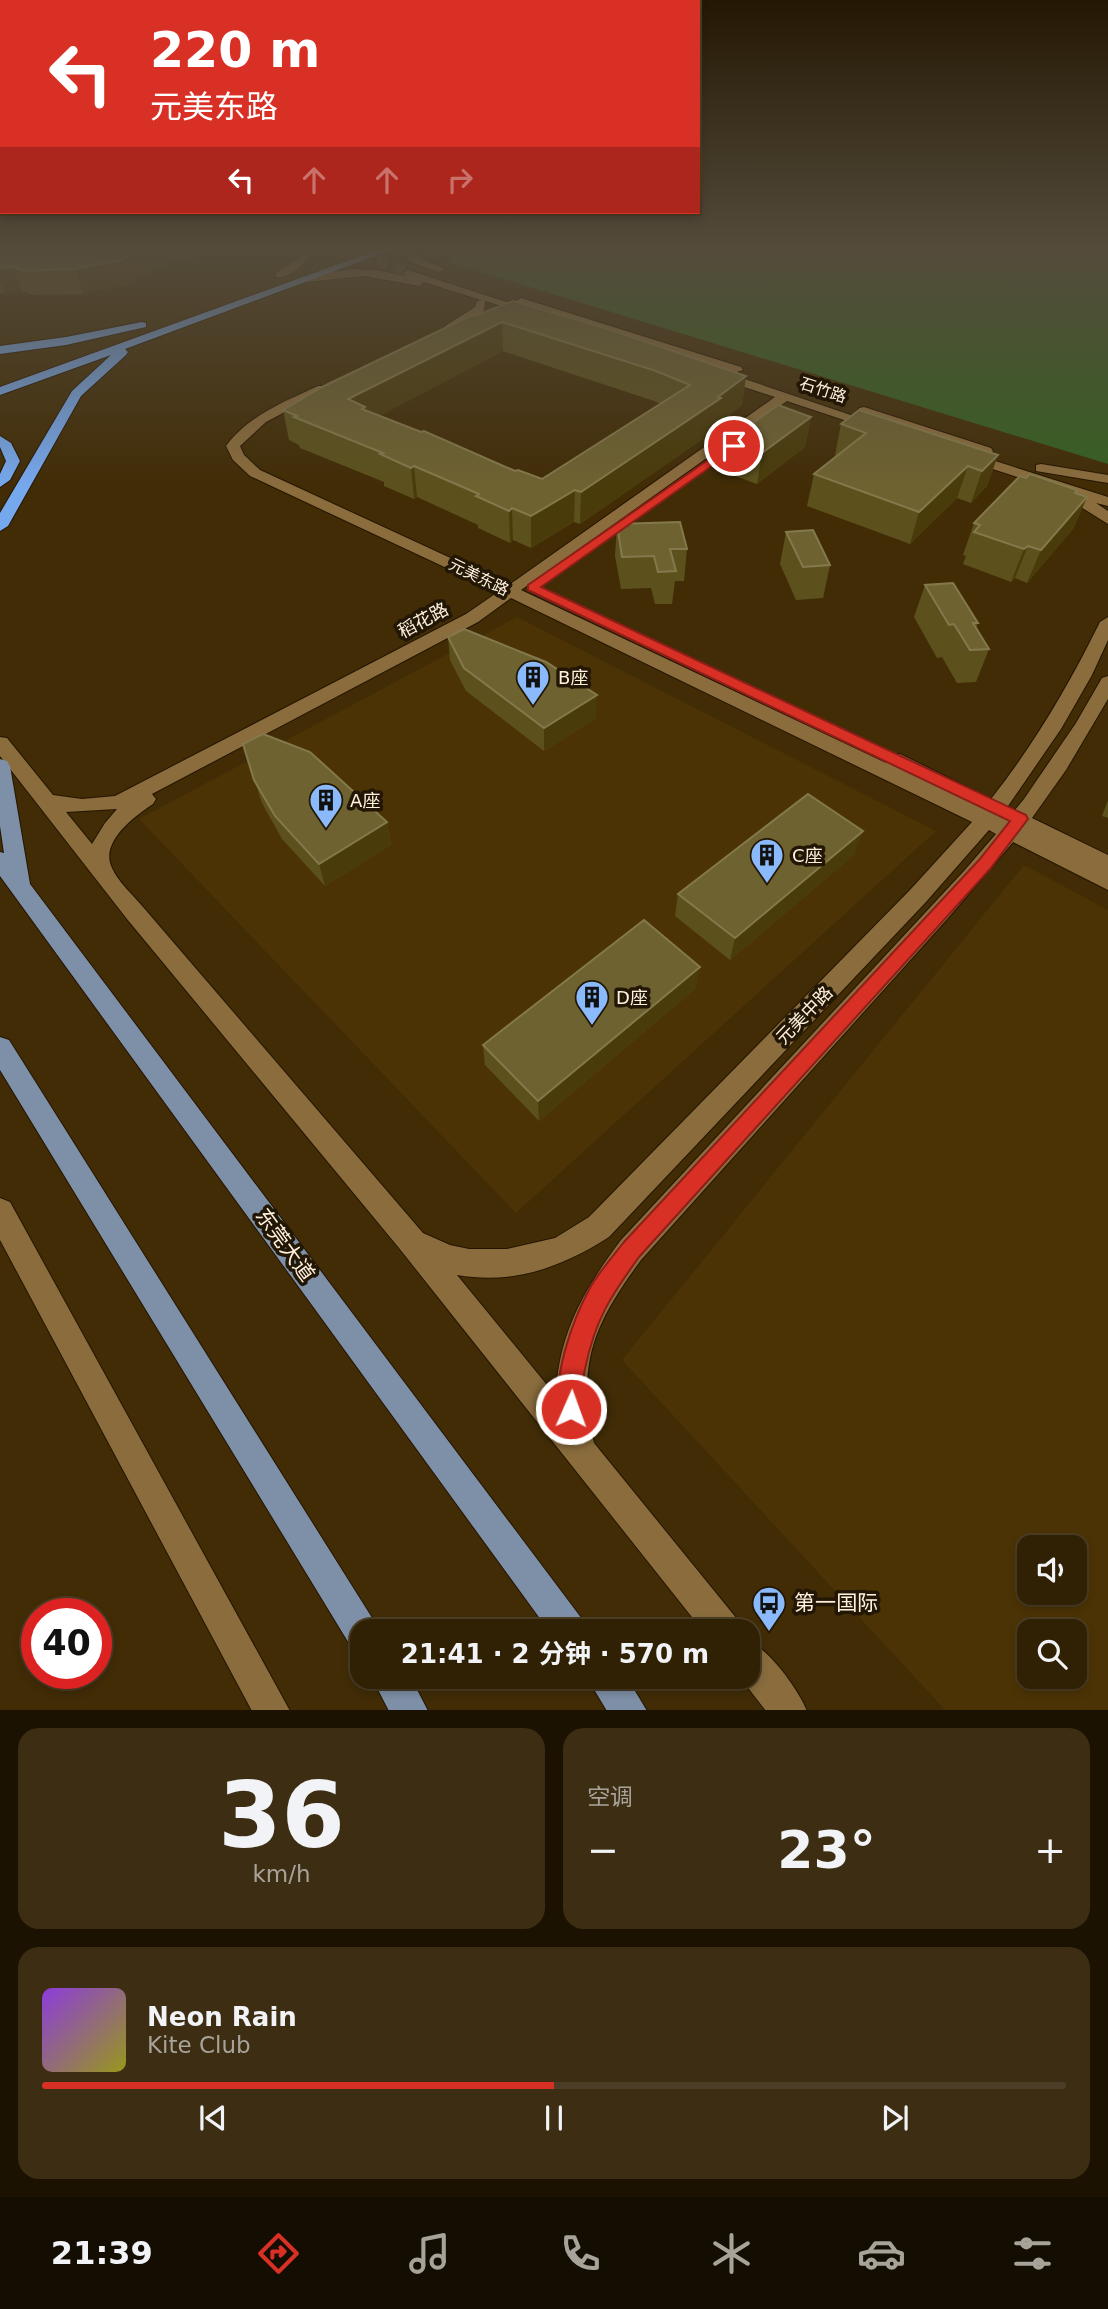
<!DOCTYPE html>
<html lang="zh">
<head>
<meta charset="utf-8">
<style>
  :root { --surface:#312104; --page:#3d2e13; --text:#f1f3f6; --muted:#a8a39a; --line:#4c3e26; --accent:#d93025 }
  body { margin:0; font-family:"DejaVu Sans","Noto Sans SC",sans-serif; background:var(--page); color:var(--text); height:100vh; display:flex; flex-direction:column; font-size:26px; white-space:nowrap }
  * { box-sizing:border-box; margin:0 }
  p { font-size:23px; color:var(--muted) }
  .icon { flex:none; width:38px; height:38px; fill:none; stroke:currentColor; stroke-width:2; stroke-linecap:round; stroke-linejoin:round }
  .map { position:relative; height:1710px; overflow:hidden }
  .sheet { display:flex; flex-direction:column; gap:18px; padding:18px; background:#1b1202; flex:1 }
  .sheet>* { flex:none }
  .hud { position:absolute; left:0px; top:0px; width:700px; height:214px; box-shadow:0 4px 10px #0003,0 0 0 2px var(--line); background:#d93025; color:#fff; overflow:hidden }
  .tools { position:absolute; left:1017px; top:1535px; display:grid; gap:14px }
  .tools a { display:grid; place-items:center; width:70px; height:70px; border-radius:14px; background:var(--surface); box-shadow:0 4px 10px #0003,0 0 0 2px var(--line); font-size:35px }
  .speed { position:absolute; left:21px; top:1598px; display:flex; gap:14px; font-size:35px; font-weight:700; text-align:center }
  .speed>* { display:grid; place-content:center; width:91px; height:91px; border-radius:50%; background:var(--surface); box-shadow:0 4px 10px #0003,0 0 0 2px var(--line); line-height:1 }
  .speed .limit { border:10px solid #d22; background:#fff; color:#111 }
  .pin { position:absolute; display:grid; place-items:center; width:60px; height:60px; color:#fff; margin:-30px; border:4px solid #fff; border-radius:50%; box-shadow:0 2px 7px #0007 }
  .me { position:absolute; width:77px; margin:-38px; rotate:2deg; stroke-linejoin:round; filter:drop-shadow(0 0 5px #0008) }
  .turn { display:flex; align-items:center; gap:24px; height:147px; padding:0 35px; font-size:32px }
  .turn .icon { width:91px; height:91px; stroke-width:2.5 }
  .turn b { display:block; font-size:49px; line-height:60px }
  .lanes { display:flex; align-items:center; height:66px; padding:0 35px; background:#0003; justify-content:center; gap:35px; direction:ltr }
  .lanes .off { opacity:.35 }
  .big { font-size:52px; font-weight:700; line-height:1.1 }
  .sheet .card { flex:1; display:flex; flex-direction:column; justify-content:center; gap:10px; min-width:0; padding:0 24px; border-radius:21px; background:var(--page) }
  .sheet .dial { align-items:center; gap:0 }
  .dial b { font-size:91px; line-height:1 }
  .song { display:flex; align-items:center; gap:21px }
  .cover { width:84px; height:84px; border-radius:10px; background:linear-gradient(135deg,hsl(270 70% 55%),hsl(60 70% 35%)) }
  .played { height:7px; border-radius:4px; background:linear-gradient(90deg,var(--accent) 50%,var(--line) 50%) }
  .keys { display:flex; justify-content:space-around; direction:ltr }
  .heat { display:flex; justify-content:space-between; align-items:center; font-size:38px; direction:ltr }
  .sheet .tiles { flex:1; display:grid; gap:18px; grid-template-columns:1fr 1fr }
  .card:last-child { grid-column:span 2 }
  .trip { position:absolute; left:350px; top:1619px; width:410px; height:70px; border-radius:21px; background:var(--surface); box-shadow:0 4px 10px #0003,0 0 0 2px var(--line); font-weight:700; line-height:70px; text-align:center }
  .dock { display:flex; height:112px; justify-content:space-around; align-items:center; background:#140d02; color:var(--muted) }
  .dock .icon { width:49px; height:49px }
  .dock .active { color:var(--accent) }
  .dock b { font-size:32px; color:var(--text) }
  .map>svg:first-child { display:block }
  .built { fill:#4c3305; fill-rule:evenodd }
  .green { fill:#366022 }
  .lines { fill:none; stroke-linecap:round; stroke-linejoin:round }
  .secondary-tunnel { stroke:#5e4a26; stroke-width:11; stroke-dasharray:11 6; stroke-linecap:butt }
  .secondary-casing { stroke:#241500; stroke-width:2 }
  .primary-casing { stroke:#241500; stroke-width:2 }
  .highway-casing { stroke:#241500; stroke-width:2 }
  .secondary { fill:#8a6c3d; fill-rule:evenodd }
  .primary { fill:#7e90a7; fill-rule:evenodd }
  .highway { fill:#76a8ee; fill-rule:evenodd }
  .wall { fill:#5c511d; fill-rule:evenodd }
  .shaded-wall { fill:#4a3b0b }
  .building { fill:#6e6231; stroke:#84794c; stroke-width:2; fill-rule:evenodd }
  .route { fill:#d93025; stroke:#8d1f18; stroke-width:2 }
  .labels { text-anchor:middle; dominant-baseline:central; stroke-width:7; stroke-linejoin:round; paint-order:stroke }
  .far-street-label { font-size:16px; fill:#fff1de; stroke:#221604 }
  .street-label { font-size:18px; fill:#fff1de; stroke:#221604 }
  .poi-label { font-size:18px; fill:#fff1de; stroke:#221604; text-anchor:start }
  .near-street-label { font-size:21px; fill:#fff1de; stroke:#221604 }
  .near-poi-label { font-size:21px; fill:#fff1de; stroke:#221604; text-anchor:start }
</style>
</head>
<body>
<div class="map">
<svg width="1108" height="1711" viewBox="0 0 1108 1711">
  <rect width="100%" height="100%" fill="#412c06"/>
  <path class="built" d="M517,617L936,831L516,1213L139,819Z
    M1024,865L1108,910V1710H945L622,1360ZM1029,1547H1074V1592H1029ZM1029,1631H1074V1676H1029Z"/>
  <path class="green" d="M455,248H1108V464L448,262Z"/>
  <g class="lines">
    <path class="secondary-tunnel" d="M346,248L408,273"/>
    <defs>
      <path id="secondary" d="M305,248H315C307,261 293,278 276,277V273L299,258Z
        M405,248H415L414,252L419,258L444,269L439,272L411,262L404,252Z
        M351,269L376,270L406,276L403,273L408,270L537,312L531,315L485,301L484,311L449,331L445,330V326L475,307L477,301L481,300L424,282L420,286L364,276L307,282L302,279L307,276Z
        M521,298L741,367L743,370L733,373L517,303L516,301Z
        M718,370L883,426L876,430L871,429L787,401L521,590L886,763L883,759L886,754H900L991,799C1035,743 1069,685 1100,622L1108,617V640L1092,675L1061,729L1008,806L1015,810L1024,799L1076,723L1102,678L1108,676V699L1066,770L1032,818L1108,855V890L1013,842L948,918L641,1260C594,1324 576,1363 594,1443L737,1619L743,1631H703L399,1248L127,919L0,756V737L7,738L53,795L82,799L115,796L466,614L498,592L250,476L233,460L226,446C249,415 284,402 318,386H326L328,389L266,422L240,446L244,455L260,470L509,585L775,397L714,377L712,374ZM511,598L972,822L910,890L589,1217L555,1238L507,1249H469L450,1245L423,1233L143,907C133,895 118,882 112,868C99,842 135,816 153,804L156,799L152,794L478,622ZM117,809L105,823L92,844L66,812ZM989,830L996,834L964,871L621,1240C585,1288 558,1334 556,1396L457,1275C514,1285 562,1267 609,1237L925,903Z
        M864,407L991,448L993,451L991,454H981L859,414V408Z
        M967,452L1108,497V506L1096,503L1108,511V524L1076,504L1074,501L1079,497L962,459L960,456Z
        M1041,464L1108,475V483L1036,471V465Z
        M0,1198L10,1202L290,1711H252L0,1240Z
        M747,1640C769,1649 798,1689 807,1711H766L739,1676H747Z"/>
      <path id="primary" d="M0,759L7,761L10,766L30,884L582,1619L588,1631H549L0,876V852L4,853L0,826Z
        M0,1037L9,1040L374,1621L379,1631H362V1650L350,1645L0,1070Z
        M371,1676H410L428,1711H389Z
        M586,1676H626L647,1711H607Z"/>
      <path id="highway" d="M383,248H397L125,349L128,352L126,355L81,396L8,526L0,531V513L72,391L111,355L0,395V387Z
        M142,322L146,323V327L66,345L0,354V346L66,337Z
        M0,436L11,443L20,461L10,480L0,487V474L6,461L0,447Z"/>
    </defs>
    <use href="#secondary" class="secondary-casing"/>
    <use href="#primary" class="primary-casing"/>
    <use href="#highway" class="highway-casing"/>
    <use href="#secondary" class="secondary"/>
    <use href="#primary" class="primary"/>
    <use href="#highway" class="highway"/>
  </g>
  <path class="wall" d="M0,248H209L190,258L170,261L128,284L83,294L33,295L22,291L0,294Z
    M472,315L746,376L742,405L718,425L717,429L580,524L574,522L531,548L513,540L510,543L478,528V525L417,497L414,499L384,486V482L300,448L299,445L289,440L283,410ZM503,351L654,401L660,404L542,479L515,471L379,416Z
    M811,417L805,447L757,484L724,472L728,441Z
    M841,424L998,455L987,486L971,503L957,498L910,544L807,506L814,474L837,456L835,455Z
    M1077,490L1076,494L1087,497L1073,529L1027,583L1015,578L1011,582L963,564L966,556L963,555L974,523Z
    M617,524L687,549L684,581H675L672,604H655L651,588L621,589L615,556Z
    M786,532L830,565L823,598L796,600L780,564Z
    M925,585L978,623L976,628L989,649L976,682L957,683L942,657L937,658L914,617Z
    M448,637L596,718L544,751L466,691L450,660Z
    M243,744L387,822L391,845L325,886L282,839L262,803Z
    M1108,800V818L1102,816Z
    M855,854L730,960L675,916L678,894Z
    M696,988L539,1121L485,1065L483,1045Z"/>
  <path class="shaded-wall" d="M144,248H209L190,258L170,261L128,284L83,294L75,269Z
    M13,267L22,291L5,294L0,282V269Z
    M502,322L503,351L368,422L348,399Z
    M746,376L742,405L718,425L717,429L580,524L581,492Z
    M811,417L805,447L757,484L762,453Z
    M998,455L987,486L971,503L982,471Z
    M414,466L417,497L414,499L411,468Z
    M968,466L957,498L910,544L919,512Z
    M575,490L574,522L531,548V516Z
    M1087,497L1073,529L1027,583L1041,550Z
    M512,508L513,540L510,543L509,511Z
    M1028,546L1015,578L1011,582L1024,549Z
    M597,695L596,718L544,751V728Z
    M387,822L391,845L325,886L319,864Z
    M863,831L855,854L730,960L735,938Z
    M700,967L696,988L539,1121L538,1101Z"/>
  <path class="building" d="M0,248H144L121,260L75,269L24,271L13,267L0,269Z
    M513,301L611,330L746,376L718,397L721,398L581,492L575,490L531,516L512,508L509,511L476,496L479,494L414,466L411,468L380,454L383,453L294,417L297,416L283,410L322,387L472,315L475,316ZM502,322L656,371L690,385L542,479L518,470L515,471L424,431L421,432L362,409L365,407L348,399Z
    M778,405L811,417L762,453L728,441Z
    M859,410L998,455L982,471L968,466L919,512L814,474L866,433L841,424Z
    M1030,474L1077,490L1075,493L1087,497L1041,550L1028,546L1024,549L974,532L980,525L974,523L1020,476L1026,478Z
    M680,522L687,549H670L676,571L658,572L654,556L622,557L617,524Z
    M813,530L830,565L803,567L786,532Z
    M953,583L978,623H973L989,649L970,650L954,624L949,625L925,585Z
    M464,629L546,662L597,695L544,728L464,668L448,637Z
    M263,734L310,752L387,822L319,864L275,816L254,780L243,744Z
    M808,794L863,831L735,938L678,894Z
    M644,920L700,967L538,1101L483,1045Z"/>
  <linearGradient id="sky" x2="0" y2="1"><stop stop-color="#241803"/><stop offset="0.51" stop-color="#544b3b"/><stop offset="1" stop-color="#544b3b" stop-opacity="0"/></linearGradient>
  <rect width="1108" height="487" fill="url(#sky)"/>
  <path class="route" d="M731,444L740,446L541,587L1026,815L1028,819L990,869L639,1257C610,1297 595,1320 585,1369C581,1385 586,1402 579,1417L571,1421L563,1417C548,1383 574,1317 591,1286C600,1271 613,1256 624,1242L979,860L1010,821L528,590V585Z"/>
  <defs>
    <symbol id="building-pin" viewBox="-11 -11 22 30"><path d="M0 17L-7.5 6A9.5 9.5 0 1 1 7.5 6Z" fill="#8abafc" stroke="#221604"/><path d="M-4-6H4V6H1V3H-1V6H-4ZM-2.5-4.3h1.7v1.8h-1.7ZM.8-4.3h1.7v1.8H.8ZM-2.5-1h1.7V.8h-1.7ZM.8-1h1.7V.8H.8Z" fill="#111"/></symbol>
    <symbol id="bus-pin" viewBox="-11 -11 22 30"><path d="M0 17L-7.5 6A9.5 9.5 0 1 1 7.5 6Z" fill="#8abafc" stroke="#221604"/><path d="M-5-6H5V4H4V6H2V4H-2V6H-4V4H-5ZM-3.5-4V0h7V-4ZM-3.5 1.2v1.5H-2V1.2ZM2 1.2v1.5H3.5V1.2Z" fill="#111"/></symbol>
  </defs>
  <g fill-rule="evenodd">
    <use href="#building-pin" x="514" y="658" width="38" height="52"/>
    <use href="#building-pin" x="307" y="781" width="38" height="52"/>
    <use href="#building-pin" x="748" y="836" width="38" height="52"/>
    <use href="#building-pin" x="573" y="978" width="38" height="52"/>
    <use href="#bus-pin" x="750" y="1584" width="38" height="52"/>
  </g>
  <g class="labels">
    <g class="far-street-label">
      <text transform="translate(823 390) rotate(18)">石竹路</text>
      <text transform="translate(479 577) rotate(26)">元美东路</text>
    </g>
    <g class="street-label">
      <text transform="translate(423 620) rotate(-28)">稻花路</text>
      <text transform="translate(804 1015) rotate(-46)">元美中路</text>
    </g>
    <g class="poi-label">
      <text x="558" y="677">B座</text>
      <text x="350" y="800">A座</text>
      <text x="792" y="855">C座</text>
      <text x="616" y="997">D座</text>
    </g>
    <g class="near-street-label">
      <text transform="translate(285 1245) rotate(54)">东莞大道</text>
    </g>
    <g class="near-poi-label">
      <text x="794" y="1603">第一国际</text>
    </g>
  </g>
</svg>
<div class="tools">
<a><svg class="icon" aria-label="sound" viewBox="0 0 24 24"><path d="M4 9h4l5-4v14l-5-4H4zM17 9q2 3 0 6"/></svg></a>
<a><svg class="icon" aria-label="search" viewBox="0 0 24 24"><circle cx="10" cy="10" r="6"/><path d="M15 15l6 6"/></svg></a>
</div>
<div class="speed"><div class="limit">40</div></div>
<div class="pin" style="left:734px;top:446px;background:#d93025"><svg class="icon" aria-label="arrive" viewBox="0 0 24 24"><path d="M6 21V4h12l-3 4 3 4H6"/></svg></div>
<svg class="me" style="left:571px;top:1409px" viewBox="-20 -20 40 40"><circle r="17" fill="#d93025" stroke="#fff" stroke-width="3"/><path d="M0-11L8 9 0 5-8 9z" fill="#fff"/></svg>
<div class="trip">21:41 · 2 分钟 · 570 m</div>
<div class="hud">
<div class="turn"><svg class="icon" aria-label="left" viewBox="0 0 24 24"><path d="M17 20v-9H6M10 6l-5 5 5 5"/></svg><div><b>220 m</b>元美东路</div></div>
<div class="lanes"><svg class="icon" aria-label="left" viewBox="0 0 24 24"><path d="M17 20v-9H6M10 6l-5 5 5 5"/></svg><svg class="icon off" aria-label="ahead" viewBox="0 0 24 24"><path d="M12 20V5M6 11l6-6 6 6"/></svg><svg class="icon off" aria-label="ahead" viewBox="0 0 24 24"><path d="M12 20V5M6 11l6-6 6 6"/></svg><svg class="icon off" aria-label="right" viewBox="0 0 24 24"><path d="M7 20v-9h11M14 6l5 5-5 5"/></svg></div>
</div>
</div>
<section class="sheet">
<div class="tiles">
<div class="card dial"><b>36</b><p>km/h</p></div>
<div class="card"><p>空调</p>
<div class="heat"><a>−</a><b class="big">23°</b><a>+</a></div>
</div>
<div class="card">
<div class="song"><i class="cover"></i><div><b>Neon Rain</b><p>Kite Club</p></div></div>
<div class="played"></div>
<div class="keys"><svg class="icon" aria-label="previous" viewBox="0 0 24 24"><path d="M18 5L8 12l10 7zM5 5v14"/></svg><svg class="icon" aria-label="pause" viewBox="0 0 24 24"><path d="M8 5v14M16 5v14"/></svg><svg class="icon" aria-label="next" viewBox="0 0 24 24"><path d="M6 5l10 7-10 7zM19 5v14"/></svg></div>
</div>
</div>
</section>
<nav class="dock">
<b>21:39</b>
<svg class="icon active" aria-label="directions" viewBox="0 0 24 24"><path d="M12 3l9 9-9 9-9-9zM9 14v-3h6M13 9l2 2-2 2"/></svg>
<svg class="icon" aria-label="music" viewBox="0 0 24 24"><path d="M9 18V5l10-2v13"/><circle cx="6" cy="18" r="3"/><circle cx="16" cy="16" r="3"/></svg>
<svg class="icon" aria-label="phone" viewBox="0 0 24 24"><path d="M5 4h4l2 5-3 2q2 4 5 5l2-3 5 2v4C11 20 4 13 5 4z"/></svg>
<svg class="icon" aria-label="climate" viewBox="0 0 24 24"><path d="M12 3v18M4 7l16 10M4 17L20 7"/></svg>
<svg class="icon" aria-label="car" viewBox="0 0 24 24"><path d="M5 17H2v-5l4-1 3-4h7l3 4 3 1v5h-3M9 17h6M6 11h13"/><circle cx="7" cy="17" r="2"/><circle cx="17" cy="17" r="2"/></svg>
<svg class="icon" aria-label="filters" viewBox="0 0 24 24"><path d="M4 7h16M4 17h16"/><circle cx="9" cy="7" r="2"/><circle cx="15" cy="17" r="2"/></svg>
</nav>
</body>
</html>
